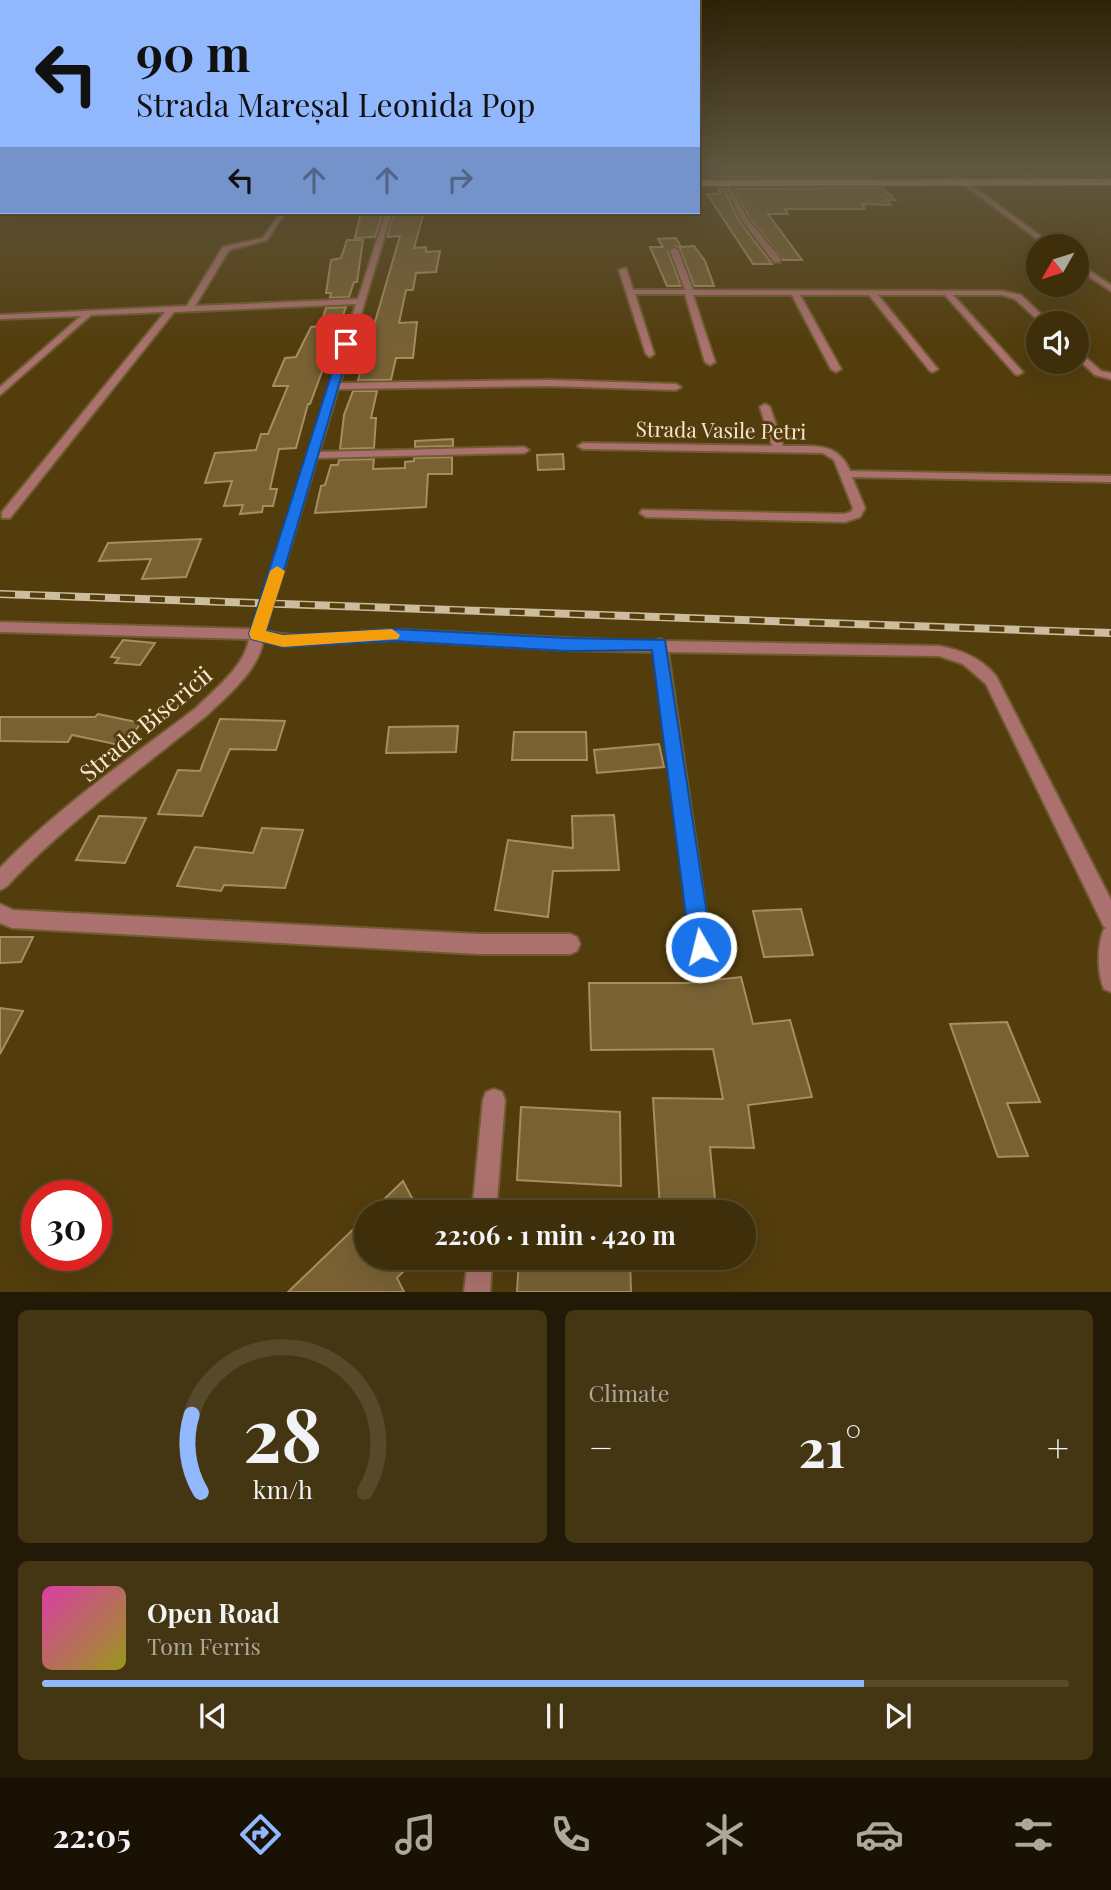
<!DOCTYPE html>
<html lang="en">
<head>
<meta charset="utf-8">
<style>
  :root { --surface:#3e2e0a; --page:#453613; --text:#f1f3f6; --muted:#ada89c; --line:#574a2b; --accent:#91b8fd }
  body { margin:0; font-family:"Playfair Display",serif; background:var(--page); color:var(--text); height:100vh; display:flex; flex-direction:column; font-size:26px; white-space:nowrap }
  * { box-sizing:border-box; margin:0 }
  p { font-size:23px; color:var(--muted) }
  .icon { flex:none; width:38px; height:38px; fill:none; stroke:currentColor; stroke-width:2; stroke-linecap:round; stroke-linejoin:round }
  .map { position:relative; height:1292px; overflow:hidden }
  .side { display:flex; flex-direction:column; gap:18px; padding:18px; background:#221906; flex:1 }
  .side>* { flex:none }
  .banner { position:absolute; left:0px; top:0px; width:700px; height:214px; box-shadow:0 7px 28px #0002,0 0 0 2px var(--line); background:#91b8fd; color:#111; overflow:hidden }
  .needle { width:46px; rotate:231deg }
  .buttons { position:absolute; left:1026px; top:234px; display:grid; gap:14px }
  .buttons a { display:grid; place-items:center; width:63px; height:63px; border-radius:50%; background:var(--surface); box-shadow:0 7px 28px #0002,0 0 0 2px var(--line); font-size:35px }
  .speed { position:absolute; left:21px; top:1180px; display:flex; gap:14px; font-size:35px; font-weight:700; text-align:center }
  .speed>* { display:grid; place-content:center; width:91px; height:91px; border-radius:50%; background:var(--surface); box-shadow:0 7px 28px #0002,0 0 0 2px var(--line); line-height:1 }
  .speed .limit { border:10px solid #d22; background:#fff; color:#111 }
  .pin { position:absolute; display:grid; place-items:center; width:60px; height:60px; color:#fff; margin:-30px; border-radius:14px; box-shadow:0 4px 10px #0006 }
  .me { position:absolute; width:77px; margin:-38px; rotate:352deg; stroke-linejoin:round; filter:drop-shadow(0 0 5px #0008) }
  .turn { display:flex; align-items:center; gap:24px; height:147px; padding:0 21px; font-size:32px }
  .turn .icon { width:91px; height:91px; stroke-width:2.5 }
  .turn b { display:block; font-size:49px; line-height:60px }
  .lanes { display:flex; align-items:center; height:66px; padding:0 21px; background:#0003; justify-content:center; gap:35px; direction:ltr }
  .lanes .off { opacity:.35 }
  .big { font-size:52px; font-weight:700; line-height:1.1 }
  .side .tile { flex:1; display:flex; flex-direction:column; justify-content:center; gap:10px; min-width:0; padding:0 24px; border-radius:10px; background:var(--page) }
  .side .dial { align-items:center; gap:0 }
  .dial svg { height:182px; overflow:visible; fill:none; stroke:var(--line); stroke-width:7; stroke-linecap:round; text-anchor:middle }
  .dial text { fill:var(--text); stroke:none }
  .song { display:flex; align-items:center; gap:21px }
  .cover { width:84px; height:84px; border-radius:10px; background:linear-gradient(135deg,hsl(320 70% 55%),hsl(60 70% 35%)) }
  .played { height:7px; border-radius:4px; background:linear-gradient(90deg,var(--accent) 80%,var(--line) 80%) }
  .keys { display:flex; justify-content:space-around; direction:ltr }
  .heat { display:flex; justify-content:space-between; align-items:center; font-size:38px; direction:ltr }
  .side .tiles { flex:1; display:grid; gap:18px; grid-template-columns:1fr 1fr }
  .tile:last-child { grid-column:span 2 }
  .trip { position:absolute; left:354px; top:1200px; width:402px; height:70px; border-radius:35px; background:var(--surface); box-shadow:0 7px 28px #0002,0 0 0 2px var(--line); font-weight:700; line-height:70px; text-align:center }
  .tabs { display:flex; height:112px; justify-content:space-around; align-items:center; background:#191204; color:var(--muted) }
  .tabs .icon { width:49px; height:49px }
  .tabs .active { color:var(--accent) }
  .tabs b { font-size:32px; color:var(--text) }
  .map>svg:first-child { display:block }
  .building { fill:#796134; stroke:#a78e60; stroke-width:2 }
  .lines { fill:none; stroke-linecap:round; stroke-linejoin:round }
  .street-casing { stroke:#705c30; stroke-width:4 }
  .highway-casing { stroke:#705c30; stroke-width:3 }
  .street { fill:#ab716e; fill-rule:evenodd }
  .highway { fill:#f1d3d2; fill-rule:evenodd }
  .rail-casing { stroke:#cdbd9f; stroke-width:8 }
  .rail { stroke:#533d0d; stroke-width:5; stroke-dasharray:15; stroke-linecap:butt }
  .route { fill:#1a73e8; stroke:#114b97; stroke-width:2 }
  .slow { fill:#f59e0b }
  .labels { text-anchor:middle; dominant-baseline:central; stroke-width:6; stroke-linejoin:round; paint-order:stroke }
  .far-street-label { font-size:21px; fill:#f5e7cf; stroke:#533d0d }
  .street-label { font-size:24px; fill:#f5e7cf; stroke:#533d0d }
</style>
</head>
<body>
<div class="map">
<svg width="1111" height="1292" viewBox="0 0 1111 1292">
  <rect width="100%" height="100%" fill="#533d0d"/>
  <path class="building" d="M717,167H861L872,177H711L707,170H719Z
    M883,188L895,200H888L891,205L862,204L865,209H785L788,214H768L802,260H783L749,217L734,189Z
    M718,189H724L739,221L772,264H753L707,194H721Z
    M361,212H383L375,237L355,238Z
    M394,212H424L414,248L426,247V252L440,251L436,272L416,273L413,290H406L399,323L417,322L413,358H396L391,380H358L400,236L387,237Z
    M676,238L681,247L694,246L705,261L714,286H694L680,249L675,246L668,251L681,286H667L650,247H663L658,239Z
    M347,240H363L357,282H354L349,297L330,298L331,293H326L331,260L341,258Z
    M346,307L310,404H308L296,448L279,449L270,489H277L273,506H263L262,512L240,514L243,505L224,506L232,481L205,483L215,453L256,450L261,434H268L288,386H273L285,358L296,357L311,327L320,326L326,308Z
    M353,391H377L371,418H376L374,448L340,449L344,415Z
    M453,439V446L415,447V441Z
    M563,454L564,469L538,470L537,455Z
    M452,457V474H428L426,507L315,513L321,486L325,485L331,465H338L339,460L374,459L373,469L405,468V462L414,461V458Z
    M201,539L186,577L142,579L151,559L99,561L108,543Z
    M123,640L155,643L140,665L115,663L119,658L111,657Z
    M98,714L141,723L124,746L72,735L68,742L0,741V717H95Z
    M220,719L285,721L276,750L230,749L202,816L158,814L178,770L200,771Z
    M458,726L456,752L386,753L389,727Z
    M514,732H586L587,760H512Z
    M659,744L664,767L597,773L594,750Z
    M614,815L619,870L553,871L548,917L495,910L508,840L573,848L572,816Z
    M99,816L146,818L125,863L76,860Z
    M262,828L303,830L285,888L224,885L221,891L177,886L195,847L253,853Z
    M801,909L813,955L764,957L753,911Z
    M0,937H33L21,962L0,963Z
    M741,977L753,1024L790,1020L812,1097L748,1105L754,1148L710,1147L716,1210L660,1208L653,1098L723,1099L713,1049L591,1050L589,983H687Z
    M0,1008L23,1011L0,1054Z
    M1007,1022L1040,1102L1007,1103L1028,1156L998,1157L950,1024Z
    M521,1107L620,1112L621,1186L517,1180Z
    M403,1181L420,1213H370Z
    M366,1217V1258H416L397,1278L404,1292H288Z
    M519,1258H630L631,1292H517Z"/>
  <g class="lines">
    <defs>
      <path id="street" d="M940,167H946L1056,247H1048Z
        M1013,167H1019L1044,182L1039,183Z
        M1080,167H1086L1111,180V184Z
        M1104,167H1111V171Z
        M724,182H728L747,218L780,258V262H774L741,219Z
        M386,212H392L340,383L550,380L676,384L681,387L676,390L550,386L338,389L319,452L524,447L529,450L524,453L317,458L265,631C307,642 354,629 398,630C484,633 569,640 655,641L660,639L665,641L939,646C962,650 981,658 996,676L1111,900V992L1104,989C1097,972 1097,946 1104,929L1107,928L1104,927L986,684L963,664L939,656L668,652L711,947L708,954L701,957L694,954L691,947L654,652L566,650L395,640L283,646L263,641C259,670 227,696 206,716C138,771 66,823 6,887L0,890V868C58,807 129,759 196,708C215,689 245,666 249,639L0,632V622L252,629L356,304L174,312L10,518H2V512L165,312L91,315L0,395V387L81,316L0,319V315L187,306L223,247L263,238L280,214L283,216L267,240L229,250L195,306L358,299Z
        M674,248L678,250L693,290L1002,291L1021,295L1051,324H1042L1015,299L1002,295H953L1021,370L1023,372L1018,375L1015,374L945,295H878L936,367L938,369L933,372L930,371L869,295H800L841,369L836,372L831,369L792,295H693L715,362L710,365L705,362L685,294H635L654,354L650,357L646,354L619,270L626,268L633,290H685L670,250Z
        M1076,262L1111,285V291L1076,268Z
        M1076,349L1101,371L1111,373V379L1095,375L1076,357Z
        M765,404L770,407L783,446C812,447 837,440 850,471L1111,476V482L852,477L865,508L860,517L845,522L646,517L640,513L642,510L844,514L851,512L853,508L834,460L823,453L583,449L578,446L583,443L772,446L760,407Z
        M0,904L13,910L479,934H570L577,937L580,944L577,951L570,954H479L12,928L0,923Z
        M494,1089L502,1092L505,1100L496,1213H472L483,1100L486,1092Z
        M468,1258H492L490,1292H464Z"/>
      <path id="highway" d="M1111,179V185L698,186V180Z
        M0,188H2V194H0Z"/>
    </defs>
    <use href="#street" class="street-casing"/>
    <use href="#highway" class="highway-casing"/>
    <use href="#street" class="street"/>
    <use href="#highway" class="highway"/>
    <defs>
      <path id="rail" d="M0,594L1111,633"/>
    </defs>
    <use href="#rail" class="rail-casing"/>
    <use href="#rail" class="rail"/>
  </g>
  <linearGradient id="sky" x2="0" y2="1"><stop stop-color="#2e2207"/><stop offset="0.48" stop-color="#605740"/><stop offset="1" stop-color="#605740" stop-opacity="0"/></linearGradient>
  <rect width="1111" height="347" fill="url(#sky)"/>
  <path class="route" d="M346,341L351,344L266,631L283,635L395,629L566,638L665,640L712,947L709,955L701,958L693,955L690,947L652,650L566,651L395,641L283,647L251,639L249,634L341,344Z"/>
  <path class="slow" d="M277,566L285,571L266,631L283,635L392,629L400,635L398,639L283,647L251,639L249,634L270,571Z"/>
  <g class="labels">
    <g class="far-street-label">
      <text transform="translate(721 429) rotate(1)">Strada Vasile Petri</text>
    </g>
    <g class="street-label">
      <text transform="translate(145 723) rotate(-40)">Strada Bisericii</text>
    </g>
  </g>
</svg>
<div class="buttons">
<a><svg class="needle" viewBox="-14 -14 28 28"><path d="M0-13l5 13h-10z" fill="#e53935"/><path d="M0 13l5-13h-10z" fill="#ada89c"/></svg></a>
<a><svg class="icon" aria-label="sound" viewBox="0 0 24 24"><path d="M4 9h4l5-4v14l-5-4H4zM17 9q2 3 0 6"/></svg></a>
</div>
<div class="speed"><div class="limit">30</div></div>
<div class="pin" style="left:346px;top:344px;background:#d93025"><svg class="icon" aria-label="arrive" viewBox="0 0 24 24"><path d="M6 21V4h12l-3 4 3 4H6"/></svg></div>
<svg class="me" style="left:701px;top:947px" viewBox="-20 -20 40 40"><circle r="17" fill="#1a73e8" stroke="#fff" stroke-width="3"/><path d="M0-11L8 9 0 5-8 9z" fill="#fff"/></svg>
<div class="trip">22:06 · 1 min · 420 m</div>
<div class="banner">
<div class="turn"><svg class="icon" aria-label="left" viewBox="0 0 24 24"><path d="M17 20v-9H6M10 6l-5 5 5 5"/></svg><div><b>90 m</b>Strada Mareșal Leonida Pop</div></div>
<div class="lanes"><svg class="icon" aria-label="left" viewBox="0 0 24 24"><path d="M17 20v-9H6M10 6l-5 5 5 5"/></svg><svg class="icon off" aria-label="ahead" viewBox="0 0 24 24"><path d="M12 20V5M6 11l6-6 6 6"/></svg><svg class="icon off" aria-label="ahead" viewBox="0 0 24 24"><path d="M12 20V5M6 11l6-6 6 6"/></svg><svg class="icon off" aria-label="right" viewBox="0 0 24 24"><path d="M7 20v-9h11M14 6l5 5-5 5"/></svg></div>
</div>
</div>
<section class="side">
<div class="tiles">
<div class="tile dial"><svg viewBox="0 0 100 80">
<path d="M14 69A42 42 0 1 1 86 69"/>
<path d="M14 69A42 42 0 0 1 10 35" stroke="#91b8fd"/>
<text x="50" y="56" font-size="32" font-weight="700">28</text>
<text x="50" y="72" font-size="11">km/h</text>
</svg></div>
<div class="tile"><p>Climate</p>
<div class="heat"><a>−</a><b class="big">21°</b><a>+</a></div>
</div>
<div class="tile">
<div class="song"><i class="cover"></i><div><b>Open Road</b><p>Tom Ferris</p></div></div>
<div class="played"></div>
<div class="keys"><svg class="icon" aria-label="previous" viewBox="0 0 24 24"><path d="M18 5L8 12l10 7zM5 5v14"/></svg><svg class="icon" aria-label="pause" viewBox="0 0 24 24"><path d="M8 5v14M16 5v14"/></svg><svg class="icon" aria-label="next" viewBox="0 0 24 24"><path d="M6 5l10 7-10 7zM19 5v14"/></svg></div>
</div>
</div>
</section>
<nav class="tabs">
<b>22:05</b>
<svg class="icon active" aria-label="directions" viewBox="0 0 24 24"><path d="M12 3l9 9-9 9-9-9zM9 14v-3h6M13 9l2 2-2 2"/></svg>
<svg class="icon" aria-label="music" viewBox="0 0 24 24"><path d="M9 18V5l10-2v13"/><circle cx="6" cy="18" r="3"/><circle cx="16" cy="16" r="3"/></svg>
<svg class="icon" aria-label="phone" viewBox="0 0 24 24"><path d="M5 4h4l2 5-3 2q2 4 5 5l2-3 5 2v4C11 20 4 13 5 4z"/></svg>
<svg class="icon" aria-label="climate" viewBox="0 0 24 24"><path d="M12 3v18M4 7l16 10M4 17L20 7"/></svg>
<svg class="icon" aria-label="car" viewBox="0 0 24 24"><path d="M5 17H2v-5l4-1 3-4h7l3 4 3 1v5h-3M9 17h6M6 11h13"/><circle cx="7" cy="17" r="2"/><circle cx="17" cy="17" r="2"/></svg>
<svg class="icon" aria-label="filters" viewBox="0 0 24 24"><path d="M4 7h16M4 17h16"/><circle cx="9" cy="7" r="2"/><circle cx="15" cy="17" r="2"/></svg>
</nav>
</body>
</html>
